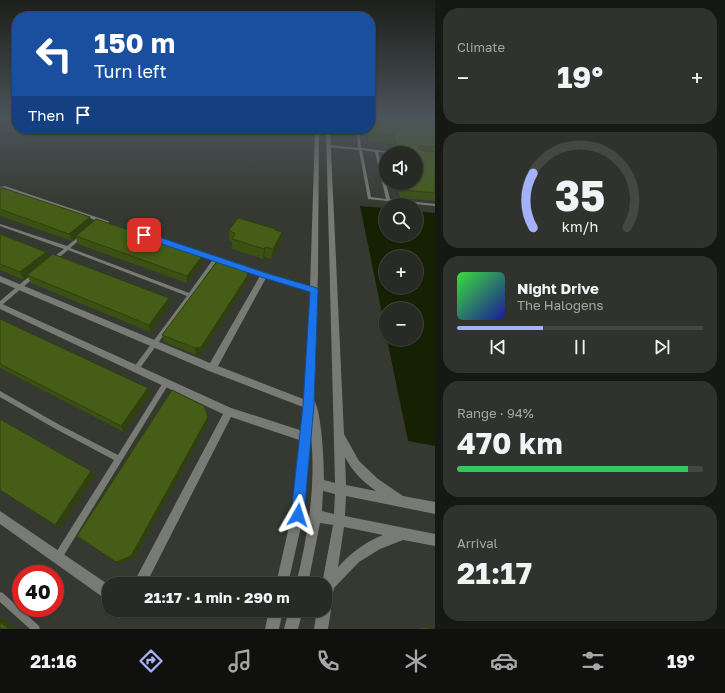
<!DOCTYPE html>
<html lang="en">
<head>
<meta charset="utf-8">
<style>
  :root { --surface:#282b25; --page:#30332d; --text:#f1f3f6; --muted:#a5a7a7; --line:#444742; --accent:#a6b1fc }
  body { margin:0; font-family:"Golos Text",sans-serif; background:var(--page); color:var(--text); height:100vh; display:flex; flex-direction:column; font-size:15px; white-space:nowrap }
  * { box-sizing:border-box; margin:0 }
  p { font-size:13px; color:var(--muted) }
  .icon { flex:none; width:22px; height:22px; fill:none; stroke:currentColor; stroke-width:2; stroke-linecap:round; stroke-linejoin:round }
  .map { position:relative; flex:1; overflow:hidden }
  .panel { display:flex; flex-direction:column; gap:8px; padding:8px; background:#161814; width:290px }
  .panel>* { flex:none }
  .guide { position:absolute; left:12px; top:12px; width:363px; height:122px; border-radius:16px; box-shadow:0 1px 3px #0004,0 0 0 1px var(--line); background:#1a4fa0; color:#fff; overflow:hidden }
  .controls { position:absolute; left:379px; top:146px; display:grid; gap:8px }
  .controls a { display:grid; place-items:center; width:44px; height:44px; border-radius:50%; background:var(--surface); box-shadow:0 1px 3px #0004,0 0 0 1px var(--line); font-size:20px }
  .speed { position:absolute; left:12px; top:565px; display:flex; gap:8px; font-size:20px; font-weight:700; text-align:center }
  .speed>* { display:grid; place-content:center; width:52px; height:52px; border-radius:50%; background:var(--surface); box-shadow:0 1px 3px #0004,0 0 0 1px var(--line); line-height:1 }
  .speed .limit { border:6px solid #d22; background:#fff; color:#111 }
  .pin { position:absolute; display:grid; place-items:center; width:34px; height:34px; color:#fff; margin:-17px; border-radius:8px; box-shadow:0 2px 6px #0006 }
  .me { position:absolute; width:44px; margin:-22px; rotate:6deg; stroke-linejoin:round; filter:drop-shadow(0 0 3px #0008) }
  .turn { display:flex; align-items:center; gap:14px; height:84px; padding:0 16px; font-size:18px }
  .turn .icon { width:52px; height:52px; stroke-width:2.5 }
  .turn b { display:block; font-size:28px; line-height:34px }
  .then { display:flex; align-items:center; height:38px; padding:0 16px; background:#0003; gap:8px; font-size:15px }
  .big { font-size:30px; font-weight:700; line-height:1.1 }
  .panel .tile { flex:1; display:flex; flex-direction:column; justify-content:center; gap:6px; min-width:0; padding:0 14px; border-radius:16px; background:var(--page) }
  .panel .dial { align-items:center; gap:0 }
  .dial svg { height:104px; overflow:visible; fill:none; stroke:var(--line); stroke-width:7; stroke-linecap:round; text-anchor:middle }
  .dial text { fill:var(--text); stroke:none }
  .song { display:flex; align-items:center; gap:12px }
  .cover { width:48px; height:48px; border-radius:6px; background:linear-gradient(135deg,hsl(120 70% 55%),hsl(240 70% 35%)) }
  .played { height:4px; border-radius:2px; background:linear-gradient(90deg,var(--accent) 35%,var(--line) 35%) }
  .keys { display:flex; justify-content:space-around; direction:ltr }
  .heat { display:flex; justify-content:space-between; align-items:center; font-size:22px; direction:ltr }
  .charge { height:6px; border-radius:3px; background:linear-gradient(90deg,#34c759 94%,var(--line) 0) }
  .trip { position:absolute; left:102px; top:577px; width:230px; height:40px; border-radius:16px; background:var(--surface); box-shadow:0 1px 3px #0004,0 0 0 1px var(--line); font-weight:700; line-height:40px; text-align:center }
  .tab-bar { display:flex; height:64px; justify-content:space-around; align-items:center; background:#10110f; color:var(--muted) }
  .tab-bar .icon { width:28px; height:28px }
  .tab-bar .on { color:var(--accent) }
  .tab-bar b { font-size:18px; color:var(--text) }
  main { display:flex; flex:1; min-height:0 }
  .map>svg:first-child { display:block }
  .water { fill:#162104; fill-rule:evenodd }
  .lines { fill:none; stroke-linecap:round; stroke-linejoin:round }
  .service { fill:#787a76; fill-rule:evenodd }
  .minor { fill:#787a76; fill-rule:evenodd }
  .tertiary { fill:#787a76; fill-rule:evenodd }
  .wall { fill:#3b5013 }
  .shaded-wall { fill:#30410f }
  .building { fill:#455d16; stroke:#30410f }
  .route { fill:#1a73e8; stroke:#114b97 }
</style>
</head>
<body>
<main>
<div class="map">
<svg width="435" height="629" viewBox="0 0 435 629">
  <rect width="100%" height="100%" fill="#353931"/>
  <path class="water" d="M360,206L386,208V235H416V211L435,213V446L408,441L387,339H416V309H386V333ZM386,257H416V287H386Z"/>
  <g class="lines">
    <path class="service" d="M357,129H359L361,148L393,152L395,153L378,152L390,199L435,204V206L368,199L359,150L328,147L326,146L328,145L358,148ZM362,150L375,152L386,199L371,197Z
      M0,224L67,246L81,235H83V237L70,248L189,293L214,258H216L218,259L138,371H134L133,369L134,367L187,296L68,250L55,261H51V259L64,249L0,226Z
      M34,273L36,275V276L2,305L0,306V301L32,274Z
      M166,380L168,381L169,383L168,385L61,560L58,561L55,560L54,557L55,554L114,460L54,428L0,397V391L58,424L118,455L164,381Z
      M0,592L3,593L39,626L40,629H30L0,602Z"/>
    <path class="minor" d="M5,186L108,221L109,222L108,223H104L5,190L0,191V187Z
      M191,249H195L267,273L317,288L318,290L314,293L266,278L218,366L311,402L313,405L311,408L308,409L209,371L0,282V276L210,363L260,276L191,253L190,251Z
      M0,303L231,408L309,433L310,437L309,441L305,442L231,417L146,584H133L223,414L0,309Z
      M0,511L109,585V599L104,598L0,524Z"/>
    <path class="tertiary" d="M315,129H319L318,273L314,400C322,413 324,463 324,480L335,483L326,129H330L344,434L359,461L378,479L403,496L435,502V514L346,496L345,516L435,534V546L403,540L380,549L359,562L334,588L330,608L331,610L328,629H314L317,610H325V584H322L333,525L320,523L308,584H296C308,535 316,486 311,436L304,513L288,584H276L292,513L303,417L309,321ZM345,457C352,471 363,482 376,491L346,485ZM323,491L335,494L334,514L322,511ZM344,527L383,535C365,542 351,553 338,567Z
      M269,610H283L279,629H265Z
      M289,610H303L298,629H284Z"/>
  </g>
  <path class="wall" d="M435,119V201L400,198L396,183H416V153H395V152L393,150L391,142L369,141L367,129Z
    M0,188L92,223L203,262L187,283L78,244L76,238L72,241L0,216Z
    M276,229V231L281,242L271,259L264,257L263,259L232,249V242L229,240V230Z
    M0,234L49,258L170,305L150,332L31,283L28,277L24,280L0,270Z
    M247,282L202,354L196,355L164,342L162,335Z
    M0,319L148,388L150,394L124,432L0,368Z
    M420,628H428L430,629H420Z"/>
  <path class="shaded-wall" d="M90,217L92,224L76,236V238L72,241L69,234Z
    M282,232L281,242L271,259L273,249Z
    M265,247L264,257L263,259L264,249Z
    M46,252L50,259L27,275L28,277L24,280L20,272Z
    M203,255V262L187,283V276Z
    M248,275L247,282L202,354L196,355L195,348Z
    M169,298L170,305L150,332L149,325Z
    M148,388L150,394L124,432L121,426Z
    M208,417V423L135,558L119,564L116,562Z
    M91,471L95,476L60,528L55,525Z
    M0,616L17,629H9L0,622Z"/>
  <path class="building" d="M370,119H435V147L418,146L419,150L435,152V193L403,190L401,183H416V153H398L397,147L399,146L396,143L394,135L371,134L370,128Z
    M0,188H3L90,217L69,234L0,209Z
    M238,218L276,229L275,230L282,232L273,249L265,247L264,249L232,239L235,234L229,230Z
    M96,219L203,255L187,276L76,236Z
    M0,234L46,252L20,272L0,264Z
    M53,254L169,298L149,325L27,275Z
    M218,260L244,269L248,275L201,347L195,348L162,335Z
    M0,319L148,388L121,426L0,364Z
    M172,390L204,406L208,417L131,556L116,562L77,536Z
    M0,419L91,471L55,525L0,490Z
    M0,622L9,629H0Z"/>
  <linearGradient id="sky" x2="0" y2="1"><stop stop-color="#1d1f1b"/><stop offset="0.57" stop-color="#4b545a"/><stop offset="1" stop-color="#4b545a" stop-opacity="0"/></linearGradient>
  <rect width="435" height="207" fill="url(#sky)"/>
  <path class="route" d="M141,233H147L266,273L317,288L318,290L314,405L304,515L302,519L298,521L293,519L291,515L303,405L310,292L261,277L141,237Z"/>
</svg>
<div class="controls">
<a><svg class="icon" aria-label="sound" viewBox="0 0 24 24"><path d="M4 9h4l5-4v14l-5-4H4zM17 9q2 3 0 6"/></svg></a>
<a><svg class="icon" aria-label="search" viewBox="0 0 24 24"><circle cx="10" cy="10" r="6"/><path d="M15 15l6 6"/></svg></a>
<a>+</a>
<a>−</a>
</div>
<div class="speed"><div class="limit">40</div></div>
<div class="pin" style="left:144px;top:235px;background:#d93025"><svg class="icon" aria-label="arrive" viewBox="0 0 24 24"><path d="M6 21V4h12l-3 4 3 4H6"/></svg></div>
<svg class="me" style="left:298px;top:515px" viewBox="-20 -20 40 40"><path d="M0-17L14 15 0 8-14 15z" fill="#1a73e8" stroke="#fff" stroke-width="4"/></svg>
<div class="trip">21:17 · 1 min · 290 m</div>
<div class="guide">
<div class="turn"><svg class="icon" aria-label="left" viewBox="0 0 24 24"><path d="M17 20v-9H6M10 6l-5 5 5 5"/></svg><div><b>150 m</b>Turn left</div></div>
<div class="then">Then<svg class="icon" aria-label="arrive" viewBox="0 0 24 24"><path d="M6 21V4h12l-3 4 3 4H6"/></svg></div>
</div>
</div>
<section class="panel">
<div class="tile"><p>Climate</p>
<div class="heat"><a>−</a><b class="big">19°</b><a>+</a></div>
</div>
<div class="tile dial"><svg viewBox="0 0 100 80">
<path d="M14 69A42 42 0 1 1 86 69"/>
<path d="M14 69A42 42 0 0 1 14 27" stroke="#a6b1fc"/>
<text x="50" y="56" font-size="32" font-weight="700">35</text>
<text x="50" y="72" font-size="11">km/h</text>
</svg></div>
<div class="tile">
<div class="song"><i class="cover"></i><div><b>Night Drive</b><p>The Halogens</p></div></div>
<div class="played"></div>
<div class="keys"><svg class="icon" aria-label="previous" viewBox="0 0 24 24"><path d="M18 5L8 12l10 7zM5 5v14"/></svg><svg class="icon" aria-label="pause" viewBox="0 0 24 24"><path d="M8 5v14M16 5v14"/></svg><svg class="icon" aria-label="next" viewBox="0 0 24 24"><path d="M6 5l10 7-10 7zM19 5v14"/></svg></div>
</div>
<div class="tile"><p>Range · 94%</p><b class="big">470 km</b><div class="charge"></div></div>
<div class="tile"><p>Arrival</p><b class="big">21:17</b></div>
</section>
</main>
<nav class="tab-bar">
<b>21:16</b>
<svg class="icon on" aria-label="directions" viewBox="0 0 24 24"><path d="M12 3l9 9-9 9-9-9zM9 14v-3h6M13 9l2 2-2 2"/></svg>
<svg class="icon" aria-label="music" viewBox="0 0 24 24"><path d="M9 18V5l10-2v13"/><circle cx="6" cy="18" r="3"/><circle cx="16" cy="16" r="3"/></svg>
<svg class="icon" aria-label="phone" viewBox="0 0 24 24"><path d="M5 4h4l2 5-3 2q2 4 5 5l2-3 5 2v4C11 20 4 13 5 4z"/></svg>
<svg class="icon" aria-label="climate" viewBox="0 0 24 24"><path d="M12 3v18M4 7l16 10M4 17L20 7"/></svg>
<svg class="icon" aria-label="car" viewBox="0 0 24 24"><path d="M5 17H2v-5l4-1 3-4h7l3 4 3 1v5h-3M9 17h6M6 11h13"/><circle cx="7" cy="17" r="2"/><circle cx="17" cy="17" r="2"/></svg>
<svg class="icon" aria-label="filters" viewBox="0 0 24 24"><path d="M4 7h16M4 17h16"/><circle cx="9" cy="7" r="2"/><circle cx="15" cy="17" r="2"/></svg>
<b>19°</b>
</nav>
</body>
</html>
